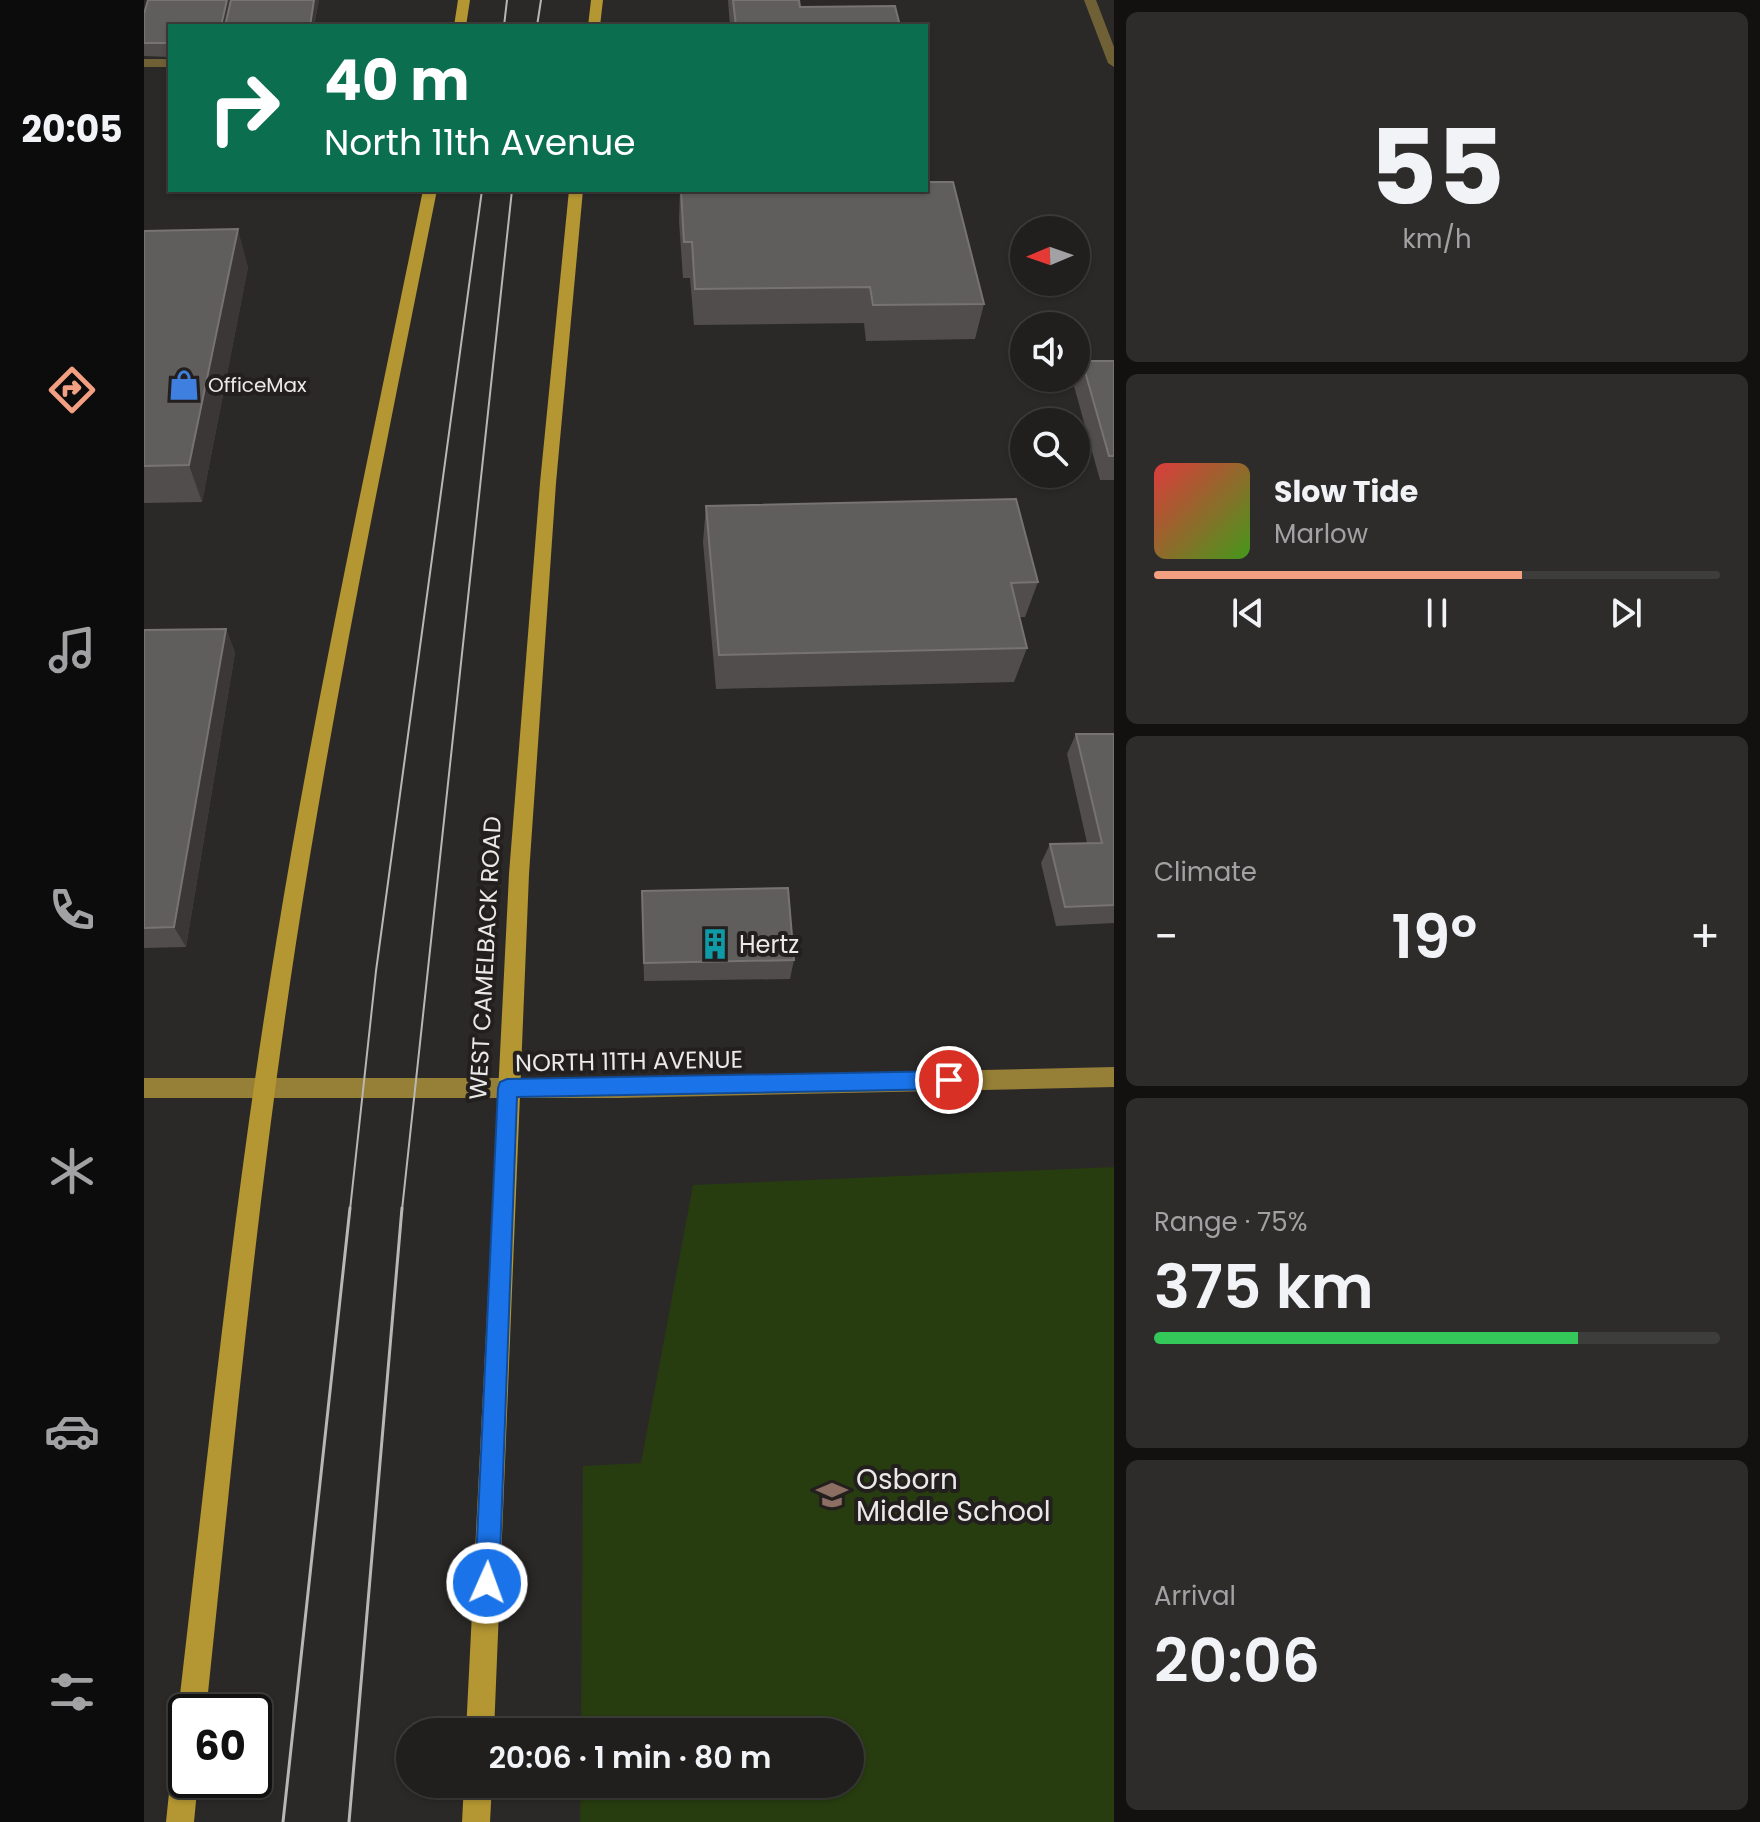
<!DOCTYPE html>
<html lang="en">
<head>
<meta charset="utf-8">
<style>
  :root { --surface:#201f1e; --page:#2d2c2b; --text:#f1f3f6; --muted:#a2a2a4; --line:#3d3d3c; --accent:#f3a082 }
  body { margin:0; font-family:Poppins,sans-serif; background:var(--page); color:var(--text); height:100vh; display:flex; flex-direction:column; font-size:30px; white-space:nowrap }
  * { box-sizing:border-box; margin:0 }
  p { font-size:26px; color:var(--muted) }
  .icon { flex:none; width:44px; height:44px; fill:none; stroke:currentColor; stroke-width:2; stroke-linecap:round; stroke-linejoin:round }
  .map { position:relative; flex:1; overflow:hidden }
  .details { display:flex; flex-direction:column; gap:12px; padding:12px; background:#121110; width:646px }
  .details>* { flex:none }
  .top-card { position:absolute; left:24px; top:24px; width:760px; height:168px; border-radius:0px; box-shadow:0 2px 6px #0004,0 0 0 2px var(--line); background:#0b6e4f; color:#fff; overflow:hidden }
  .needle { width:52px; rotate:268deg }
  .tools { position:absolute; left:866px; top:216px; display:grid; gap:16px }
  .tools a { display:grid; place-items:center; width:80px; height:80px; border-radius:50%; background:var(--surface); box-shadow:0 2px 6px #0004,0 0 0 2px var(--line); font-size:40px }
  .speed { position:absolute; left:24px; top:1694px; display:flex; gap:16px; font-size:40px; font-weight:700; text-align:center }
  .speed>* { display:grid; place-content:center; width:104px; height:104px; border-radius:50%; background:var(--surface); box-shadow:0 2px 6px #0004,0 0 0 2px var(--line); line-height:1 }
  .speed .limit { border:4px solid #111; border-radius:12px; background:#fff; color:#111 }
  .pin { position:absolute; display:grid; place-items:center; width:68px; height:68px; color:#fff; margin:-34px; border:4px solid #fff; border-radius:50%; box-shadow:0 2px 8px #0007 }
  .me { position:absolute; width:88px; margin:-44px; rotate:2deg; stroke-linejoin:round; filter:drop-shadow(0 0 6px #0008) }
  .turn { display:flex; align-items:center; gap:28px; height:168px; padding:0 24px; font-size:36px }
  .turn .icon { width:104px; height:104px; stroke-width:2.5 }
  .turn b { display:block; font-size:56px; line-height:68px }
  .big { font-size:60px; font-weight:600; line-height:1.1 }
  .details .widget { flex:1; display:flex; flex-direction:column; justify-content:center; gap:12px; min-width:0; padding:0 28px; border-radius:12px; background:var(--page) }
  .details .dial { align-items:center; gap:0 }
  .dial b { font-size:104px; line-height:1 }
  .song { display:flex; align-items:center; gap:24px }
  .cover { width:96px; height:96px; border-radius:12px; background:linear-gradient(135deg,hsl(0 70% 55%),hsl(100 70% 35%)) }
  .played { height:8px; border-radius:4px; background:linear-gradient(90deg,var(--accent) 65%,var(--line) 65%) }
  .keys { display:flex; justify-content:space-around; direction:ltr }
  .heat { display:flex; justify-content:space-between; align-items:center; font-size:44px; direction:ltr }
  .charge { height:12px; border-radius:6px; background:linear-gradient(90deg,#34c759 75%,var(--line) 0) }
  .trip { position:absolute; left:252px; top:1718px; width:468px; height:80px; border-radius:40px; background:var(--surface); box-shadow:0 2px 6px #0004,0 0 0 2px var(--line); font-weight:600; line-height:80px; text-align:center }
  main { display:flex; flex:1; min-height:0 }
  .tabs { display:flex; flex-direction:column; width:144px; justify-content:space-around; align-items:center; background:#0d0c0c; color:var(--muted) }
  .tabs .icon { width:56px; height:56px }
  .tabs .current { color:var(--accent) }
  .tabs b { font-size:36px; color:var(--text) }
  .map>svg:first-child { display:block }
  .green { fill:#273c0f }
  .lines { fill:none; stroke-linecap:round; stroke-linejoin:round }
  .lane { fill:#6f6035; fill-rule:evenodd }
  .street { fill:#6f6035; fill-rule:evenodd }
  .secondary { fill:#967f36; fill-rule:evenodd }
  .primary { fill:#b49632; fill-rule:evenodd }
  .tram-far1 { stroke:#b9b7b6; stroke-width:2 }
  .tram { stroke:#b9b7b6; stroke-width:3 }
  .wall { fill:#504d4c }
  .shaded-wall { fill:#3a3736 }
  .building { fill:#605e5d; stroke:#767372; stroke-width:2 }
  .route { fill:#1a73e8; stroke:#114b97; stroke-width:2 }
  .labels { text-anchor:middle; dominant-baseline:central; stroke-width:8; stroke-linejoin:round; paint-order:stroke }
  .far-poi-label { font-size:20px; fill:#ebe9e8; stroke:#221f1e; text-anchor:start }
  .poi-label { font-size:24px; fill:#ebe9e8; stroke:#221f1e; text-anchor:start }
  .street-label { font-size:24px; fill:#ebe9e8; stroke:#221f1e }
  .near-poi-label { font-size:28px; fill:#ebe9e8; stroke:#221f1e; text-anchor:start }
</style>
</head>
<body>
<main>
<nav class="tabs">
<b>20:05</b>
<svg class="icon current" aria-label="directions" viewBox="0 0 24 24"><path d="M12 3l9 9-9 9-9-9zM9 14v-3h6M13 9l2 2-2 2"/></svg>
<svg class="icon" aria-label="music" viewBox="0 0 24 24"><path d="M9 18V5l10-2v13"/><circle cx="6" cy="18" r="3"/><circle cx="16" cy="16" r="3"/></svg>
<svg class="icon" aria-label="phone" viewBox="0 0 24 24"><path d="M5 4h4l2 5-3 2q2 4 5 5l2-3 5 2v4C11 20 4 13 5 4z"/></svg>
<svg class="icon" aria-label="climate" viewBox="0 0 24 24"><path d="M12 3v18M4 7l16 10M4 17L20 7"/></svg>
<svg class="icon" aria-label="car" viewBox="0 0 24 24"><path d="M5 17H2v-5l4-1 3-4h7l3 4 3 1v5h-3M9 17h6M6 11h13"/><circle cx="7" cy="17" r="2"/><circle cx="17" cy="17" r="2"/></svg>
<svg class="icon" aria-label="filters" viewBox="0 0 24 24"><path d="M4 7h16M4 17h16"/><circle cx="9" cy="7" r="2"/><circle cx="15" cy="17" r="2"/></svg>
</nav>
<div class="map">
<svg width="970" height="1822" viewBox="0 0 970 1822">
  <rect width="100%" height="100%" fill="#2b2928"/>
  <path class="green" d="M970,1167V1822H436L437,1784H706V1732H437L439,1466L497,1463L549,1185Z"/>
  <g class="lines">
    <path class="lane" d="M0,59H26V67H0Z"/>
    <path class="street" d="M940,0H952L970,47V67L964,63Z"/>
    <path class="secondary" d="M970,1067V1087L475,1098H0V1078H475Z"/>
    <path class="primary" d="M314,0H326L322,26H310Z
      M447,0H459L456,26H444Z
      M279,190H293C243,440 191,691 152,943C113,1198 89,1455 62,1712H42V1723L34,1712C64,1455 90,1198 132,943C173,691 228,440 279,190Z
      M425,190H439L412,483L385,874L350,1732H322L365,874L396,483Z
      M42,1750V1780H54L50,1822H22L28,1764L32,1754Z
      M320,1784H348L346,1822H318Z"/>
    <path class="tram-far1" d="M360,26L363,0
      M393,26L397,0
      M206,1210L232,971L338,190
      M258,1210L368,190"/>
    <path class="tram" d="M139,1822L206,1208
      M205,1822L258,1208"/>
  </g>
  <path class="wall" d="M86,0V2L175,0L170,26H26V57L0,56V14Z
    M584,0H655L656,7L756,26H586Z
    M536,190L840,304L831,339L722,341L720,323L550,325L546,278H539L535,221Z
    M0,231L104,267L58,502L0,503Z
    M938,361H970V480H956L930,386Z
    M562,506L894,582L881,617H875L883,648L870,682L572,689L559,542Z
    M82,629L91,653L42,947L0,948V630Z
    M932,734H970V923L912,926L897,863L906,844L943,843L923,754Z
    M498,891L650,960L646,979L500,981Z"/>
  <path class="shaded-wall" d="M83,0H86L87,7L83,26H77Z
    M170,0H175L170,26H166Z
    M94,229L104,267L58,502L45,465Z
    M82,629L91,653L42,947L30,927Z"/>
  <path class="building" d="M4,0H83L77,26H26V43H0V14Z
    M87,0H170L166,26H81Z
    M589,0H655L656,7L751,6L756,26H592Z
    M782,182H809L840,304L729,305L726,287L551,289L548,242H540L537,190H782Z
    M94,229L45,465L0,466V231Z
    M938,361H970V456H965Z
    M872,499L894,582L867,583L883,648L575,655L562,506Z
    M82,629L30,927L0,928V630Z
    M932,734H970V905L921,907L906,844L958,843Z
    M644,888L650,960L500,963L498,891Z"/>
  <path class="route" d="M805,1071L812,1074L815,1080L812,1087L805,1089L373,1097L355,1583L351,1591L343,1595L334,1591L331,1583L354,1088L356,1082L363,1079Z"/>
  <defs>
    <symbol id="shop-bare" viewBox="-9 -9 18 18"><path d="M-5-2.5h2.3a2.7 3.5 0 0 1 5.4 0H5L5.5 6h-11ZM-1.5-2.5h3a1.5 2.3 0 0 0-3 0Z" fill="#3f7fe0" stroke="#221f1e" stroke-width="2.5" paint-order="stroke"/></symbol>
    <symbol id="building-bare" viewBox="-9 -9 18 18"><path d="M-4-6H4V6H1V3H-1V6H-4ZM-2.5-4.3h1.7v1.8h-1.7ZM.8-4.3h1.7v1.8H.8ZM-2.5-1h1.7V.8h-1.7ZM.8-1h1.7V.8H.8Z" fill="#0f9aa8" stroke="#221f1e" stroke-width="2.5" paint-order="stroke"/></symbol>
    <symbol id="school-bare" viewBox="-9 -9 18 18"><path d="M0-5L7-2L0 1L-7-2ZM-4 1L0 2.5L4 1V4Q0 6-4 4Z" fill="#8d6e63" stroke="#221f1e" stroke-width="2.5" paint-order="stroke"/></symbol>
  </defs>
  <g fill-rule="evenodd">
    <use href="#shop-bare" x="18" y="363" width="44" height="44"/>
    <use href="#building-bare" x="549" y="922" width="44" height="44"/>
    <use href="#school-bare" x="666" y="1473" width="44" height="44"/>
  </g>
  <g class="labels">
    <g class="far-poi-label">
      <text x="64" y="385">OfficeMax</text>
    </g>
    <g class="poi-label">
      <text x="595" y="944">Hertz</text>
    </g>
    <g class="street-label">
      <text transform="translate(341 958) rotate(-87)">WEST CAMELBACK ROAD</text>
      <text transform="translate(485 1061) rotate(-1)">NORTH 11TH AVENUE</text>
    </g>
    <g class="near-poi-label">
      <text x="712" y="1479">Osborn<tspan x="712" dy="32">Middle School</tspan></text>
    </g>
  </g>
</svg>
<div class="tools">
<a><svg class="needle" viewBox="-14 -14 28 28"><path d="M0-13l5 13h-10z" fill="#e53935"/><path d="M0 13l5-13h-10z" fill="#a2a2a4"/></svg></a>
<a><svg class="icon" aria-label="sound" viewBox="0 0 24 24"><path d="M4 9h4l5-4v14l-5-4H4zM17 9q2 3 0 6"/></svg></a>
<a><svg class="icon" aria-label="search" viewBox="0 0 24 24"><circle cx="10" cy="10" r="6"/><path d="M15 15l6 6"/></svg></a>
</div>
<div class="speed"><div class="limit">60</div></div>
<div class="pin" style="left:805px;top:1080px;background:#d93025"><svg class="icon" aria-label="arrive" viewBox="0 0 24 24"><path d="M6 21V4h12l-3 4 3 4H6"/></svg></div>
<svg class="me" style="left:343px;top:1583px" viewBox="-20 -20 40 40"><circle r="17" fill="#1a73e8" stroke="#fff" stroke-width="3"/><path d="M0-11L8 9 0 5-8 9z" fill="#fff"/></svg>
<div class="trip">20:06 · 1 min · 80 m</div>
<div class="top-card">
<div class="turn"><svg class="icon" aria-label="right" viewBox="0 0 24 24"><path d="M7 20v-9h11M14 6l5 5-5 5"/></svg><div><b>40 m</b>North 11th Avenue</div></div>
</div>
</div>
<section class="details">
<div class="widget dial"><b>55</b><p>km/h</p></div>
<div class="widget">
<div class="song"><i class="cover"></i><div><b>Slow Tide</b><p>Marlow</p></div></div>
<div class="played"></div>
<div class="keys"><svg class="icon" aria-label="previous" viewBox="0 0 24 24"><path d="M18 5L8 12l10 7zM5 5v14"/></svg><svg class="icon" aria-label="pause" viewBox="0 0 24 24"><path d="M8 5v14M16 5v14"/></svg><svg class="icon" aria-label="next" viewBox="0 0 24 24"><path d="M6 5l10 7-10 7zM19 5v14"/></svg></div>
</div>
<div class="widget"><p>Climate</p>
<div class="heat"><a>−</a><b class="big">19°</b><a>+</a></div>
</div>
<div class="widget"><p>Range · 75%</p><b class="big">375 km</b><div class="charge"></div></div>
<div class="widget"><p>Arrival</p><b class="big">20:06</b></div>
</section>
</main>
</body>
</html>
